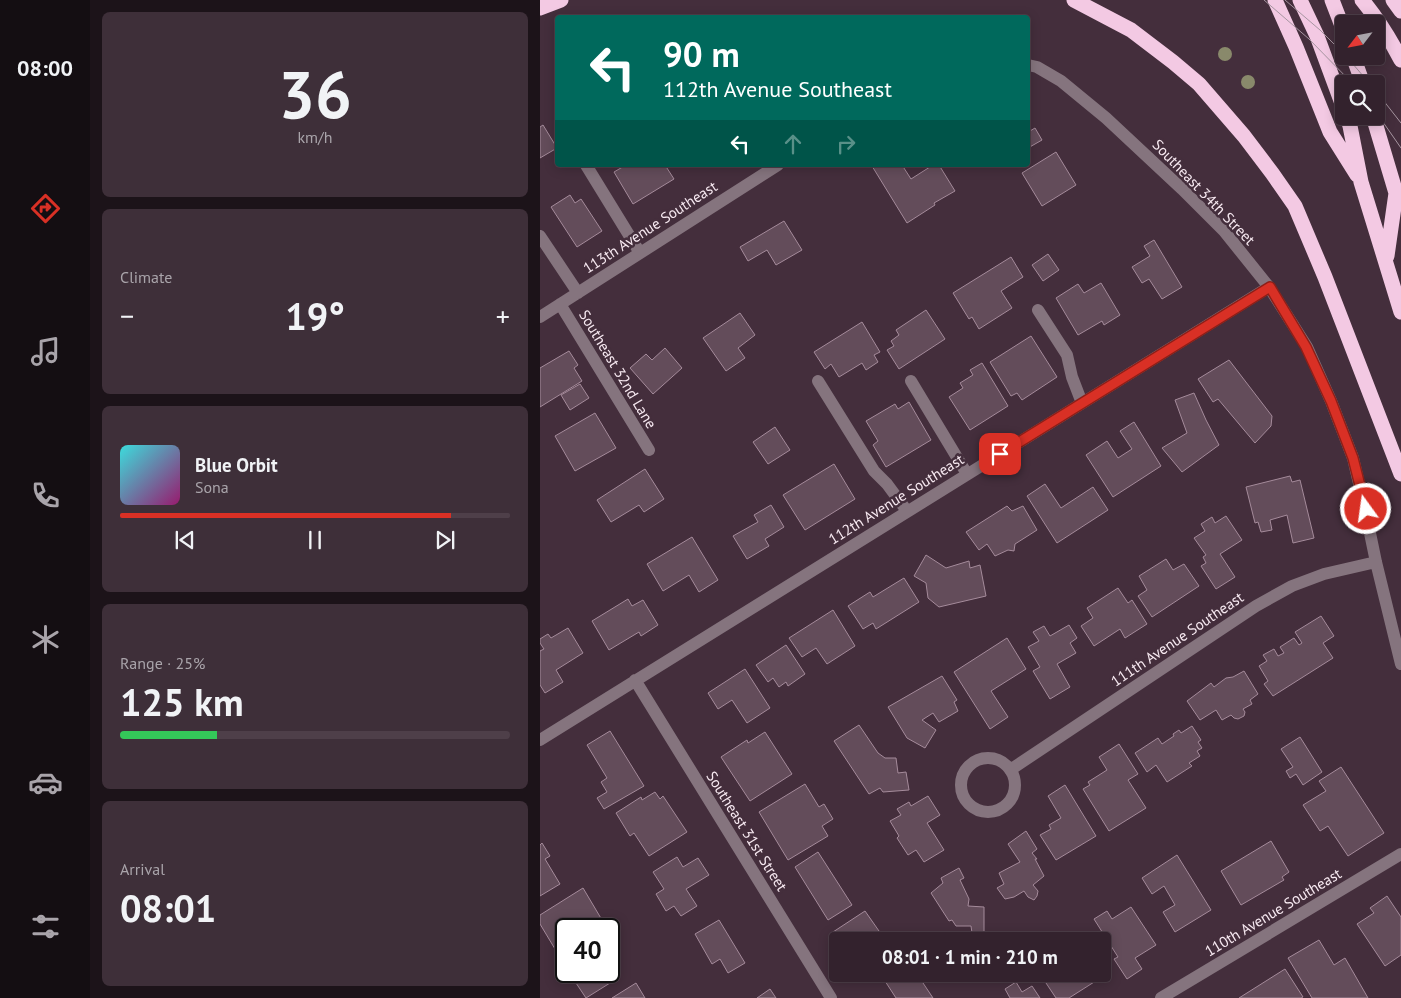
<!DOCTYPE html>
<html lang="en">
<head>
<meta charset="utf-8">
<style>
  :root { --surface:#33222d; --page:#3e2f39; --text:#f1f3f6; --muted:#a9a4aa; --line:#4e3f49; --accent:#d93025 }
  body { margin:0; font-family:"PT Sans",sans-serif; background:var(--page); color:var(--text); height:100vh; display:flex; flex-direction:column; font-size:19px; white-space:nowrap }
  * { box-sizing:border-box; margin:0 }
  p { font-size:16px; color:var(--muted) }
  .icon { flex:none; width:28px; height:28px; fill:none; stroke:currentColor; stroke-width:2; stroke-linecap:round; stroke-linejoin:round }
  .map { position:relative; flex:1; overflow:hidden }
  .details { display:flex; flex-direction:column; gap:12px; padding:12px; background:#1c1319; width:450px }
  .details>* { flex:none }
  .hud { position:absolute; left:15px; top:15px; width:475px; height:152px; border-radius:5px; box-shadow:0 2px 12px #0003,0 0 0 1px var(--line); background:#00695c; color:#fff; overflow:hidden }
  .needle { width:32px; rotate:238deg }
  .fabs { position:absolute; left:795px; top:15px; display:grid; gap:10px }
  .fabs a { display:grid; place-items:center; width:50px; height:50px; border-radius:5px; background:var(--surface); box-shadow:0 2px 12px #0003,0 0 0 1px var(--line); font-size:25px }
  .speed { position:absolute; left:15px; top:918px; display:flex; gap:10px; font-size:25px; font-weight:700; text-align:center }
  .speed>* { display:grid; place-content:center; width:65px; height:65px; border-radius:50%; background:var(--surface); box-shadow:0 2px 12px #0003,0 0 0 1px var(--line); line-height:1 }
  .speed .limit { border:2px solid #111; border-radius:8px; background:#fff; color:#111 }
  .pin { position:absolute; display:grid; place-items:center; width:42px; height:42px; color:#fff; margin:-21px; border-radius:10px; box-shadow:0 2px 8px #0006 }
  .me { position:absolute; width:55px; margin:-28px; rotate:346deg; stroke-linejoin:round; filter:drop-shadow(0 0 4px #0008) }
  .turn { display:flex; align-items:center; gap:18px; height:105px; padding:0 25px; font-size:22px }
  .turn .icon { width:65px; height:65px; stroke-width:2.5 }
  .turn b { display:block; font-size:35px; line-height:42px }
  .lanes { display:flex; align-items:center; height:48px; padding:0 25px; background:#0003; justify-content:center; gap:25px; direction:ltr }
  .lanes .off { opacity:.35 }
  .big { font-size:38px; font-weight:600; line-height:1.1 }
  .details .card { flex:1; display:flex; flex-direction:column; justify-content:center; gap:8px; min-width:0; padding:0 18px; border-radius:8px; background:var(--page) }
  .details .dial { align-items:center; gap:0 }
  .dial b { font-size:65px; line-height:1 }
  .song { display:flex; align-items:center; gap:15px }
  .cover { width:60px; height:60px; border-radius:8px; background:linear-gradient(135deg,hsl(180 70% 55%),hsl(320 70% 35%)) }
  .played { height:5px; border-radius:2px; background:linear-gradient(90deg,var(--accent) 85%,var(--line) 85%) }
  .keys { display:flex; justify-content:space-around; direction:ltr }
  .heat { display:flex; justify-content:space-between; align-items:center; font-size:28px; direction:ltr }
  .charge { height:8px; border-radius:4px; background:linear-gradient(90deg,#34c759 25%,var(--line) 0) }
  .trip { position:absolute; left:289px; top:932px; width:282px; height:50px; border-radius:5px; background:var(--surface); box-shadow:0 2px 12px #0003,0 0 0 1px var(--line); font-weight:600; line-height:50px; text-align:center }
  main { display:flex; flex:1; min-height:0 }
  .tab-bar { display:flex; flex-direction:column; width:90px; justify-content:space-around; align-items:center; background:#140e12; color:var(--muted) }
  .tab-bar .icon { width:35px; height:35px }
  .tab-bar .on { color:var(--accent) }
  .tab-bar b { font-size:22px; color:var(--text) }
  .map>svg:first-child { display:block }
  .building { fill:#634c5a; stroke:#a58b9b }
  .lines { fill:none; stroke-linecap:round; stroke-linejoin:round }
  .minor { stroke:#85747e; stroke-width:12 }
  .highway { stroke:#f3c9e3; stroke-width:15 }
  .tram { stroke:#a695a0; stroke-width:1 }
  .tree { fill:#89896b }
  .route-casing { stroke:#8d1f18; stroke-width:12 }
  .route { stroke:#d93025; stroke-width:9 }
  .labels { text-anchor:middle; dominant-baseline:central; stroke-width:5; stroke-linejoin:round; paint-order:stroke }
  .street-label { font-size:15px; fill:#f7e9f1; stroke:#442e3c }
</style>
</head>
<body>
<main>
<nav class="tab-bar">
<b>08:00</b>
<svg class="icon on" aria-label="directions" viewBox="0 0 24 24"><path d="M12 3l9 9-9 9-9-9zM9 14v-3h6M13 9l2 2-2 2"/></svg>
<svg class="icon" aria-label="music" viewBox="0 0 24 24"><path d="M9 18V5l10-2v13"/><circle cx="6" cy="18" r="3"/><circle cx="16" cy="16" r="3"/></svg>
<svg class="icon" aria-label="phone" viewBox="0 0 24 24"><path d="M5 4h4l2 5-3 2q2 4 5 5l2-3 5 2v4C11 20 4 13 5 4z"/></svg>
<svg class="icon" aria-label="climate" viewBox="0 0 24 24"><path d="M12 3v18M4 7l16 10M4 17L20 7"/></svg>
<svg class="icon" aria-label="car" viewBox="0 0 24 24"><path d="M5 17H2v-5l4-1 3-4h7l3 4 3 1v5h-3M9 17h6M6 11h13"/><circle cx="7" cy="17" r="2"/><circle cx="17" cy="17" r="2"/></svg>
<svg class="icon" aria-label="filters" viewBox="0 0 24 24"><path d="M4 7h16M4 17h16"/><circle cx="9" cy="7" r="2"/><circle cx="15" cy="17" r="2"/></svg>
</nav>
<section class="details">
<div class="card dial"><b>36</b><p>km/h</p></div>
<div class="card"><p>Climate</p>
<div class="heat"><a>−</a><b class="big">19°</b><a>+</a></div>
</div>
<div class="card">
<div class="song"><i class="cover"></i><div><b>Blue Orbit</b><p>Sona</p></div></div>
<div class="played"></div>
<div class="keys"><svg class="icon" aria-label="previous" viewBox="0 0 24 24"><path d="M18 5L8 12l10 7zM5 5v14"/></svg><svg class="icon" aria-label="pause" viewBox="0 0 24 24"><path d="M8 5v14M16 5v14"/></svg><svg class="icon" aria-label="next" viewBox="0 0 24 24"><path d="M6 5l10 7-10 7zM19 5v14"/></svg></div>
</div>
<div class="card"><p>Range · 25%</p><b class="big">125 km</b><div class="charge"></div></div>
<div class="card"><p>Arrival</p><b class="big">08:01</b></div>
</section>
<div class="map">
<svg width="861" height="998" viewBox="0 0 861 998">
  <rect width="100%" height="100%" fill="#442e3c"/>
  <path class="building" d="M3,125L17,148L0,158V127Z
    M488,127L490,131L495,128L502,140L488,148Z
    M516,152L536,185L502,206L482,173Z
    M86,165H125L134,179L93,204L74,172Z
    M333,165H362L371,179L393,165H399L415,191L394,203L395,205L367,223L332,166Z
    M30,195L35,203L41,199L62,231L37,247L11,207Z
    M244,221L262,250L236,265L227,250L208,261L200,247Z
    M614,240L642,287L622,299L609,279L602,283L592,267L610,256L604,246Z
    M508,254L519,270L503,281L492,265Z
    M471,257L483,277L461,291L472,308L439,329L432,317L429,319L413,293Z
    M561,283L580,315L564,325L562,321L538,335L516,298L538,284L544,293Z
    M386,310L405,339L359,369L347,350L354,346L351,341L359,335L356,330Z
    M200,313L215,335L198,348L205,358L186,371L163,338Z
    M322,322L340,352L334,355L338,362L326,370L322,363L299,377L291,364L285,369L274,352Z
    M491,336L517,377L482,400L477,393L471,396L450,362Z
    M125,348L142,368L113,394L90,368L106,354L112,360Z
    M29,351L38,365L34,368L42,381L0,407V368Z
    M689,360L732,416L731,426L715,443L678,399L673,402L658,379Z
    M442,363L468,406L430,430L409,397L423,388L420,383L433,375L430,370Z
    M40,384L49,398L30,410L21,395Z
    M654,393L666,420L679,445L642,472L622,448L647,433L635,400Z
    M369,402L391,440L346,467L333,445L338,441L326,421L355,404L358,409Z
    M55,413L76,448L35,471L15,436Z
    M594,422L621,466L573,497L546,455L567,441L578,458L592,449L580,431Z
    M235,427L250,450L228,464L213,442Z
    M294,464L315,499L265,530L243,495Z
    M105,469L124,499L104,512L99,505L71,522L57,500Z
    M750,476L752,482L760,480L774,538L753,543L747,515L730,520L732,530L721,532L718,522L715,523L706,487Z
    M505,484L521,508L553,487L568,510L517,543L487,496Z
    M231,505L244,527L225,539L229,546L207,559L193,536L218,522L214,515Z
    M467,506L472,511L483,506L497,530L475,544L474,551L468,550L455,556L447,544L439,550L426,532Z
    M686,516L702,540L680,554L695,577L676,589L661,566L666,563L663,557L666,555L654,538L665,531L661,524L672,517L675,523Z
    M152,537L178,580L159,592L149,575L123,591L107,564Z
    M386,555L406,568L429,561L430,568L440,565L446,596L399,607L388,598L386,583L374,576Z
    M626,559L633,570L644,564L659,586L612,617L598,596L607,590L599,576Z
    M364,578L379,602L336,629L333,623L323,629L308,606L330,592L333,597Z
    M578,588L588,603L592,600L607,624L585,638L580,629L554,646L541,626L553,618L547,608Z
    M88,599L92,606L103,600L118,625L101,636L99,632L69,650L52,621Z
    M293,610L315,646L287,664L276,648L262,657L249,638Z
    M781,616L794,636L783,643L793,658L733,696L724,684L728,681L719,666L727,661L723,655L734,649L738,656L744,653L740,647L754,638L759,645L762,643L755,632Z
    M529,625L537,638L530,643L536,653L517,664L530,687L510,699L493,671L500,667L488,647L499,641L493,632L504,626L510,636Z
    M28,628L43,653L16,670L23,682L5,693L0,685V651L4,649L0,643V639L8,634L11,638Z
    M467,638L486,669L451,691L468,717L450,729L414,672Z
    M246,645L265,674L248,686L246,682L239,687L233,678L228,682L216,665Z
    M205,669L230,708L207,723L192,700L178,709L168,693Z
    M704,671L718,694L710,700L712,704L703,709L705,712L704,716L698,719L694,718L691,715L682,720L676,710L660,720L647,701L671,683L674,687L686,678L693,677Z
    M402,676L417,700L414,702L418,711L399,722L393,713L382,720L396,730L385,748L367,738L348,707Z
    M319,725L338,753L345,758H356L358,773L366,772L369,790L343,792L340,788L329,794L294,741Z
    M652,726L661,740L658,742L662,748L657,751L660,756L649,763L652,766L627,782L616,765L607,772L595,753L618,738L622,744L634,736L633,734L639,730L641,733Z
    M70,731L104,786L64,809L57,798L67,792L61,782L67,778L47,745Z
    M225,732L252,774L210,801L181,757L207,740L208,743Z
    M760,737L782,772L763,785L756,774L750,778L746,771L753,767L741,749Z
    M579,744L598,774L588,780L606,808L569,831L543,789L550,785L548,782L567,770L559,757Z
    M801,767L844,833L808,856L788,826L780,831L763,805L786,791L779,781Z
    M265,784L279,807L284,804L293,819L282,826L288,836L248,860L219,812Z
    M525,785L556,836L516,860L500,835L511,829L509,825L521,818L508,796Z
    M115,792L120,799L123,796L147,832L109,856L94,833L90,836L76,813L101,797L102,800Z
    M388,796L400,815L387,823L404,850L384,862L376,850L368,855L357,838L359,836L350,821L361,815L357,809L369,802L371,806Z
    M486,831L497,849L492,853L497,859H495L504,876L493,885L498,891L497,896L494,900L488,897L484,891L474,897L465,899L457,888L464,884L459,873L480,862L468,844Z
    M731,841L749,872L742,877L744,880L701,905L681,871Z
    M2,843L10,856L5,859L20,884L0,896V845Z
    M278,852L312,905L288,920L255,867Z
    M637,855L671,910L635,932L623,912L635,905L624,886L612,894L602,878Z
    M137,857L143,867L158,858L169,875L146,889L157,906L141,916L134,906L126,911L116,894L124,889L113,872Z
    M419,868L424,878L420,880L429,899L428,906L444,907V932L432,933L431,926H416L412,920L409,921L391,893L403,883L401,878Z
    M43,888L62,920L47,929H26V942L15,949L0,924V915Z
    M847,896L861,917V955L845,966L817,924L834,913L830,908Z
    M591,907L616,945L595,958L602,969L587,979L574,959L578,957L554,919L567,911L572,919Z
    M325,911L346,941H300L293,932Z
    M179,920L205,963L188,973L180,959L172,964L155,934Z
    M535,932L540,941H520Z
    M779,940L794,965L805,958L828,998H772L748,958Z
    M69,963L78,978L46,998L28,971H69Z
    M745,969L763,997L761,998H699Z
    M356,974H377L393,998H356L345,981Z
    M500,974H560L562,977L529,998H516Z
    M476,982L482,992L492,986L500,998H470L465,989Z
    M96,983L105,998H72Z
    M230,989L236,998H217Z"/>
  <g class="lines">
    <path class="minor" d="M488,65L497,67L521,81L566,118L642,189L684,231L729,287L767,347L791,401L813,458L825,509L836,562L861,664
      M46,165L100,253
      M0,236L38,293
      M20,304L109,450
      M498,310L527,355L532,377L542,403
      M0,317L238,165
      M278,381L334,471L347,484L367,511
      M371,381L427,474
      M95,680L291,998
      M0,740L729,287
      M421 785a27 27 0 1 1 54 0a27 27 0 1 1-54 0Z
      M470,770L716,606L752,586L784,574L836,562
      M621,998L861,854"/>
    <path class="highway" d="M534,0L591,30L633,62L659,84L704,136L732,173L755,206L785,277L861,474
      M735,0L756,47L790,132L817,175
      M760,0L777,36L804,109
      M792,0L804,31
      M822,0C838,19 850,39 861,60
      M853,0L861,11
      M0,8L21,0
      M813,56L823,84
      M807,116L810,126L821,182L861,312
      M833,116L856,193L847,256"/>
    <path class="tram" d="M724,0L769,39L813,84
      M745,0L780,30L804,54
      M806,56L830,84
      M836,91L861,123
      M836,112L861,148"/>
  </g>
  <g class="tree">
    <circle cx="685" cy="54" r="7"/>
    <circle cx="708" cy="82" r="7"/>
  </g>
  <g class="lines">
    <defs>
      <path id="route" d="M460,454L730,287L766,347L791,401L813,458L826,509"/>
    </defs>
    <use href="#route" class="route-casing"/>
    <use href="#route" class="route"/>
  </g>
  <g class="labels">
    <g class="street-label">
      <text transform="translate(664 192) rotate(46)">Southeast 34th Street</text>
      <text transform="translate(110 227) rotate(-33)">113th Avenue Southeast</text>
      <text transform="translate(78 369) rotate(59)">Southeast 32nd Lane</text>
      <text transform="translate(356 499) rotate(-32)">112th Avenue Southeast</text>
      <text transform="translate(637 639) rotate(-34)">111th Avenue Southeast</text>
      <text transform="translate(207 831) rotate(58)">Southeast 31st Street</text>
      <text transform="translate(733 912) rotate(-31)">110th Avenue Southeast</text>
    </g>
  </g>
</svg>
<div class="fabs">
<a><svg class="needle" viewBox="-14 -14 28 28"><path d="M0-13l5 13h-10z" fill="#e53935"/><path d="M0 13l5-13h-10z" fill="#a9a4aa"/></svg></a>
<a><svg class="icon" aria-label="search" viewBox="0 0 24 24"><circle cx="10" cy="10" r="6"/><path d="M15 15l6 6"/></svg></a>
</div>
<div class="speed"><div class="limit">40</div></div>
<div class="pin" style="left:460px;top:454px;background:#d93025"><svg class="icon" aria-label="arrive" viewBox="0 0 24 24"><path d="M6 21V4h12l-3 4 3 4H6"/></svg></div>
<svg class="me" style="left:826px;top:509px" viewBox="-20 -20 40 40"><circle r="17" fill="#d93025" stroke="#fff" stroke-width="3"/><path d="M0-11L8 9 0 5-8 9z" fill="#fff"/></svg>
<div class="trip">08:01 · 1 min · 210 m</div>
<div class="hud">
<div class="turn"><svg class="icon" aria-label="left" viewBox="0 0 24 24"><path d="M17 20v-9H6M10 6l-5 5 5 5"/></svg><div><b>90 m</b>112th Avenue Southeast</div></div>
<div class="lanes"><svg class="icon" aria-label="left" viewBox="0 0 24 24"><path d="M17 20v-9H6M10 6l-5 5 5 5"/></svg><svg class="icon off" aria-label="ahead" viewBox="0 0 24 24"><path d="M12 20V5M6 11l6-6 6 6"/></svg><svg class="icon off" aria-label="right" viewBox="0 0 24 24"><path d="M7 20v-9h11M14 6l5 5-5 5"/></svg></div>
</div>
</div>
</main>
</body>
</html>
